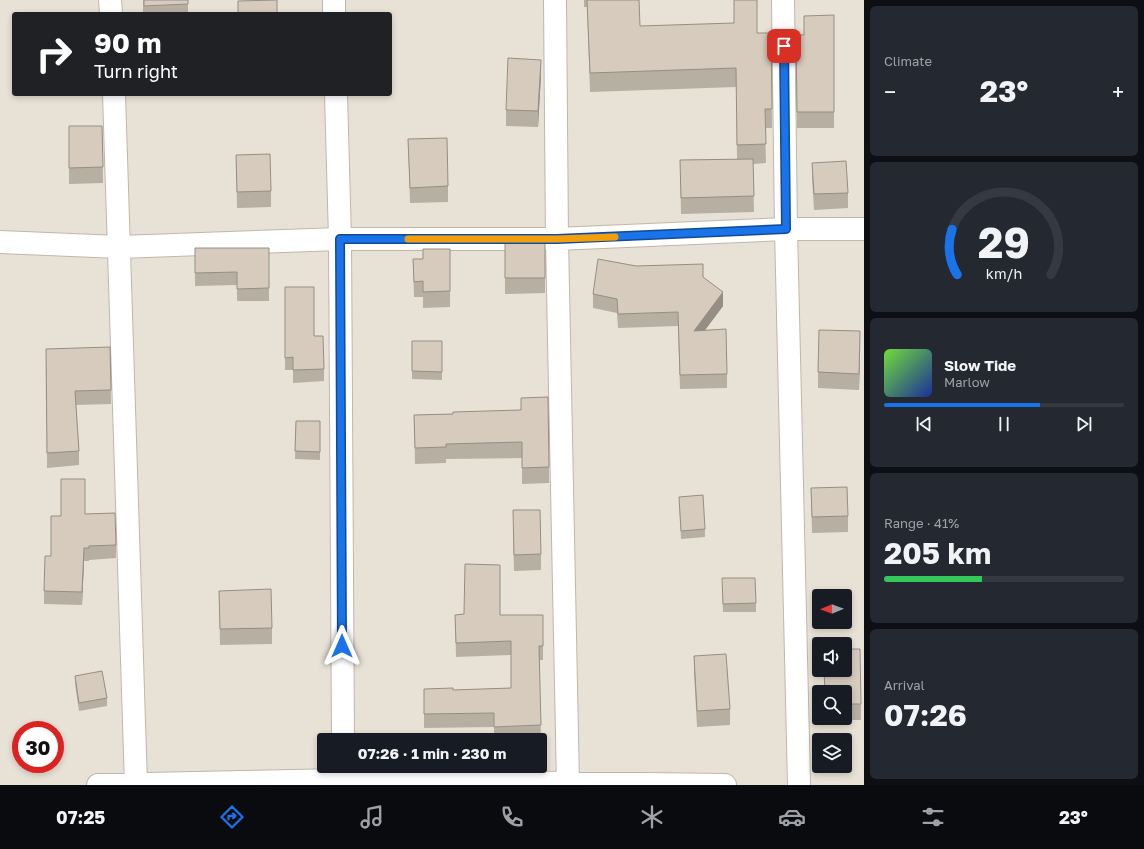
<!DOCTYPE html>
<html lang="en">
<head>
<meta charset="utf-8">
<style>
  :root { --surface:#171b24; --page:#242831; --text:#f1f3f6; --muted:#9ea1a6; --line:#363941; --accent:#1a73e8 }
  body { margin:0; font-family:"Golos Text",sans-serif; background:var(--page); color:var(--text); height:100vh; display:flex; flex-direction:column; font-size:15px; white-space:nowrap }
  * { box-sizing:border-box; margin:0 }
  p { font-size:13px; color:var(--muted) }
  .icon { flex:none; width:22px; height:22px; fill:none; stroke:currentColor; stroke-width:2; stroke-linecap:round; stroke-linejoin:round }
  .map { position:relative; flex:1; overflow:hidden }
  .side { display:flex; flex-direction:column; gap:6px; padding:6px; background:#0d0f14; width:280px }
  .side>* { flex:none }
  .hud { position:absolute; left:12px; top:12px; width:380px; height:84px; border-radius:4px; box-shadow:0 2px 6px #0003; background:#202124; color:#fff; overflow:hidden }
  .needle { width:26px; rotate:269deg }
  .buttons { position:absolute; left:812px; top:589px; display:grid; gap:8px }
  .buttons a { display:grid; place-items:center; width:40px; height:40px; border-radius:4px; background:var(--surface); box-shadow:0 2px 6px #0003; font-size:20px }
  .speed { position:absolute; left:12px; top:721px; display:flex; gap:8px; font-size:20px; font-weight:700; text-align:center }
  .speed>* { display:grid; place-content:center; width:52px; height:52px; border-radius:50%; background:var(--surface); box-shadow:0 2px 6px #0003; line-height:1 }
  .speed .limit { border:6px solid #d22; background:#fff; color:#111 }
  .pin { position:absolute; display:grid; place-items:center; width:34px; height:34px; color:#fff; margin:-17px; border-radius:8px; box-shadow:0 2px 6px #0006 }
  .me { position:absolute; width:44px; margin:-22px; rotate:0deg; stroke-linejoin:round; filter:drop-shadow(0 0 3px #0008) }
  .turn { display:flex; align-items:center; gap:14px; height:84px; padding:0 16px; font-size:18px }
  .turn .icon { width:52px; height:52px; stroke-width:2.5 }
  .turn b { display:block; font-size:28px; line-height:34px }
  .big { font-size:30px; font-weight:700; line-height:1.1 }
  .side .card { flex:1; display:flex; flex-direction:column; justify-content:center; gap:6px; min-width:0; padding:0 14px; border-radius:6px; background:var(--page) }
  .side .dial { align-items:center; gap:0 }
  .dial svg { height:104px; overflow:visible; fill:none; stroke:var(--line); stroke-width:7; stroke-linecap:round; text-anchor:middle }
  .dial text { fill:var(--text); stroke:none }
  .song { display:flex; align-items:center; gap:12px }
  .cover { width:48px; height:48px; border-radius:6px; background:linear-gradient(135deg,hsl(100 70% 55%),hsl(230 70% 35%)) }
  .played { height:4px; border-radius:2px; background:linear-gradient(90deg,var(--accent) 65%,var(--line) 65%) }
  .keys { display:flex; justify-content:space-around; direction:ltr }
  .heat { display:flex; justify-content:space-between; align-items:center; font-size:22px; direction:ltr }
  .charge { height:6px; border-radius:3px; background:linear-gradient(90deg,#34c759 41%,var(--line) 0) }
  .trip { position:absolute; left:317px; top:733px; width:230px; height:40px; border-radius:4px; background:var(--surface); box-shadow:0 2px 6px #0003; font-weight:700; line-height:40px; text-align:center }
  .dock { display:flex; height:64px; justify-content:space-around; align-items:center; background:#090b0e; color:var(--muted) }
  .dock .icon { width:28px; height:28px }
  .dock .on { color:var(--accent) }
  .dock b { font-size:18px; color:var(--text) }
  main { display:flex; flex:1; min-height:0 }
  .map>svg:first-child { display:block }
  .residential { fill:#e8e1d6; fill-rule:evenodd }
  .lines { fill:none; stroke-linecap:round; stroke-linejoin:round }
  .street-casing { stroke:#c0b7aa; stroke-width:24 }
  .street { stroke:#fff; stroke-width:22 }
  .wall { fill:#b8afa3 }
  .shaded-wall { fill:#968e84 }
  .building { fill:#d6cbbd; stroke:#968e84 }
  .route-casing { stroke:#114b97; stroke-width:10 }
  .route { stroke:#1a73e8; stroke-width:7 }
  .slow { stroke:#f59e0b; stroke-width:7 }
</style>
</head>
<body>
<main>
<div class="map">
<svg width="864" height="785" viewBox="0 0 864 785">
  <rect width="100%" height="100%" fill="#f4f0e8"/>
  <path class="residential" d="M0,0H864V785H0ZM14,14H390V94H14ZM819,596H845V622H819ZM819,644H845V670H819ZM819,692H845V718H819ZM21,730H55V764H21ZM324,740H540V766H324ZM819,740H845V766H819Z"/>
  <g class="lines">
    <defs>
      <path id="street" d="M110,0L111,14
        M334,0V14
        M555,0L557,239L568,785
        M783,0L786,229L799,785
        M114,94L136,785
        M336,94L340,239L343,740
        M0,242L119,247L340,239H557L786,229H864
        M98,785L343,780L725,785"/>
    </defs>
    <use href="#street" class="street-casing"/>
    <use href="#street" class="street"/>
  </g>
  <path class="wall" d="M143,0H188V14H143Z
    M584,0H639L640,26L757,33H771L772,128H765L766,163L753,164L754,212L681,214L680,160L737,159L736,87L590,92L587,7H584Z
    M834,15V128H797L796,35H804Z
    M541,76L538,127L506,126V110Z
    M69,126H102L103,183L69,184Z
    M408,139L448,186V202L410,203Z
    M236,155L271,191V207L237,208Z
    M812,163L848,193V208L814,210L812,178Z
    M505,237H545V293L505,294Z
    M195,248H269V301H237V285L195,286Z
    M450,249V307L423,308V297H414L413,259H423Z
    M636,266L703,277L723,306L705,330L727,374V388L680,389L678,326L618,328L617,313L593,308V294Z
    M285,287L314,336L324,369V381L293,383V370H285Z
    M412,341H442V380L412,379Z
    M110,347L111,404L76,405L79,451V465L47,468L46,364Z
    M860,347L859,390L818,388V372Z
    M521,410L549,467V483L522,484V458L446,459V463L415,464L414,415L453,414Z
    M296,421H320V460L295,459Z
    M811,488L848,516V532L812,533Z
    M679,497L705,529V537L681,539Z
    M85,514L116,545V558L89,560V561H84L82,605L44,604V591L51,556Z
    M513,526L541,554V570L514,571Z
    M722,587L756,603V612H723Z
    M219,591L272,628V644L220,645Z
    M455,615H543V660H539L541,739L494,740V727L424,728V689L453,690L511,688V655L456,657Z
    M694,656L730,709V725L697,727L694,672Z
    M75,676L107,698V706L79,711L75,684Z
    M845,692L861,704V720H825V718H845Z"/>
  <path class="shaded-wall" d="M541,60V76L538,127V111Z
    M723,292V306L694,345V331Z
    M860,331V347L859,390V374Z
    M84,548V561L82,605V592Z"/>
  <path class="building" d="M144,0H188V4L144,6Z
    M277,0V14H238V1Z
    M587,0H639L640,26L734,23V0H757V33H771L772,109H765L766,144L737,145L736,68L590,73Z
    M834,15V112H797L796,35H804V16Z
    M508,58L541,60L538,111L506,110Z
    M69,126H102L103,167L69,168Z
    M447,138L448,186L410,188L408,139Z
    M270,154L271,191L237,192L236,155Z
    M753,159L754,196L681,198L680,160Z
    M846,161L848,193L814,194L812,163Z
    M505,237H545V278H505Z
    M195,248H269V288L237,289V272L195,273Z
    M423,249H450V291L423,292V281L414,282L413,259H423Z
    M598,259L636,266L703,264V277L723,292L694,331L726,329L727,374L680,375L678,312L618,314L617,299L593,294Z
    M285,287H314V336H323L324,369L293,370V357L285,358Z
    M819,330L860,331L859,374L818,372Z
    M412,341H442V372L412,371Z
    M110,347L111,390L75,391L79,451L47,453L46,349Z
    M548,397L549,467L522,468V442L446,444V447L415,448L414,415L453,414V412L521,410V398Z
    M296,421H320V452L295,451Z
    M61,479H85V514L115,513L116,545L89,546V548H84L82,592L44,591L45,556H51V516H61Z
    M847,487L848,516L812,517L811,488Z
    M703,495L705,529L681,531L679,497Z
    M513,510H540L541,554L514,555Z
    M465,564L500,565V615H543V646H539L541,725L494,727V713L424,714V689L453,688V690L511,688V641L456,643L455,615L464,614Z
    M722,578H755L756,603L723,604Z
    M271,589L272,628L220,629L219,591Z
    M845,649H860L861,704H845V692H825L824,670H845Z
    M726,654L730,709L697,711L694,656Z
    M102,671L107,698L79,703L75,676Z"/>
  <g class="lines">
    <defs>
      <path id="route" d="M342,646L340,239H557L786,229L784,46"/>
    </defs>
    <use href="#route" class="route-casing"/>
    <use href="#route" class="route"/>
    <path class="slow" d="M408,239H557L615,237"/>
  </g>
</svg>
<div class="buttons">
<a><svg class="needle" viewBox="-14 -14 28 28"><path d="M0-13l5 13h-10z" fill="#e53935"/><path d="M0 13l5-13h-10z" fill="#9ea1a6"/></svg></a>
<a><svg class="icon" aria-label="sound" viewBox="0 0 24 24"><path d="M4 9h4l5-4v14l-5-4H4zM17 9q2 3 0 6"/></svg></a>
<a><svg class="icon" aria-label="search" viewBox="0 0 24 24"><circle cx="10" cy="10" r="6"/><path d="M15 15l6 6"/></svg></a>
<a><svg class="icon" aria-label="layers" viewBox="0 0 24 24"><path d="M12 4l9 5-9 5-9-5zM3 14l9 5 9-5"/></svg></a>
</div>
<div class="speed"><div class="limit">30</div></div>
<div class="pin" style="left:784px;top:46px;background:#d93025"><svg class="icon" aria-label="arrive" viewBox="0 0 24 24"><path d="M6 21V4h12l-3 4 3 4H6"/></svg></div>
<svg class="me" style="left:342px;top:646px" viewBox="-20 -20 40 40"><path d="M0-17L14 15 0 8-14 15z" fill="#1a73e8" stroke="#fff" stroke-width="4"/></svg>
<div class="trip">07:26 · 1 min · 230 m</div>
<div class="hud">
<div class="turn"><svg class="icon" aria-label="right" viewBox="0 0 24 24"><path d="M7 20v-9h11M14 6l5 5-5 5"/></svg><div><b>90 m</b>Turn right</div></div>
</div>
</div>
<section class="side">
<div class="card"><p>Climate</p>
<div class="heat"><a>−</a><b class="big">23°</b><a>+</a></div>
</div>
<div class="card dial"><svg viewBox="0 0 100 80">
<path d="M14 69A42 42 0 1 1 86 69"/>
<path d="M14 69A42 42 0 0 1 10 34" stroke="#1a73e8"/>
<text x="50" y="56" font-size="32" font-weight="700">29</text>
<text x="50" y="72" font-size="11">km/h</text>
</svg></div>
<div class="card">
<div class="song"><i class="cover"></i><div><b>Slow Tide</b><p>Marlow</p></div></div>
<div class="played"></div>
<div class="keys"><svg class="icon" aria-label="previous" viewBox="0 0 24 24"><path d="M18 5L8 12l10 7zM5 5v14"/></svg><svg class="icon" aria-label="pause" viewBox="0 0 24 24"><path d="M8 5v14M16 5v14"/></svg><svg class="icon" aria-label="next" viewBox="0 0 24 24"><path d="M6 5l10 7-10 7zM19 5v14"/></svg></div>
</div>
<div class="card"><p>Range · 41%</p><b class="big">205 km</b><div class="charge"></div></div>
<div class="card"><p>Arrival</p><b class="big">07:26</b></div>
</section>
</main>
<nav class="dock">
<b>07:25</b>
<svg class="icon on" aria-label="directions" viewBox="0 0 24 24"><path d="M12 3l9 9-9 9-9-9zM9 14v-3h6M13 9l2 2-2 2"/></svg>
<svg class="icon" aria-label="music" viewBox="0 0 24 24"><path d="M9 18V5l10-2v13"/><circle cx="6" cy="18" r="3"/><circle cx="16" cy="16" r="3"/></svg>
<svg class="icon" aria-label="phone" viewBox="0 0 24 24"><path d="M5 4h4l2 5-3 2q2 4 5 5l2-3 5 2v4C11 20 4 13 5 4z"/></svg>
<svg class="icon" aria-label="climate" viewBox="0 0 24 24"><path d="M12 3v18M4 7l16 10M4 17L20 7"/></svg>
<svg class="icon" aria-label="car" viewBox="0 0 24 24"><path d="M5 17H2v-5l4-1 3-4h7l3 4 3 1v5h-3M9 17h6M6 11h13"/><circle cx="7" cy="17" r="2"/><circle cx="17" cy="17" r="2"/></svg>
<svg class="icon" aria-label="filters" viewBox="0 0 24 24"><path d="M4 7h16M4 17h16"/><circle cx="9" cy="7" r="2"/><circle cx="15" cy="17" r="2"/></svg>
<b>23°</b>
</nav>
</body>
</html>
